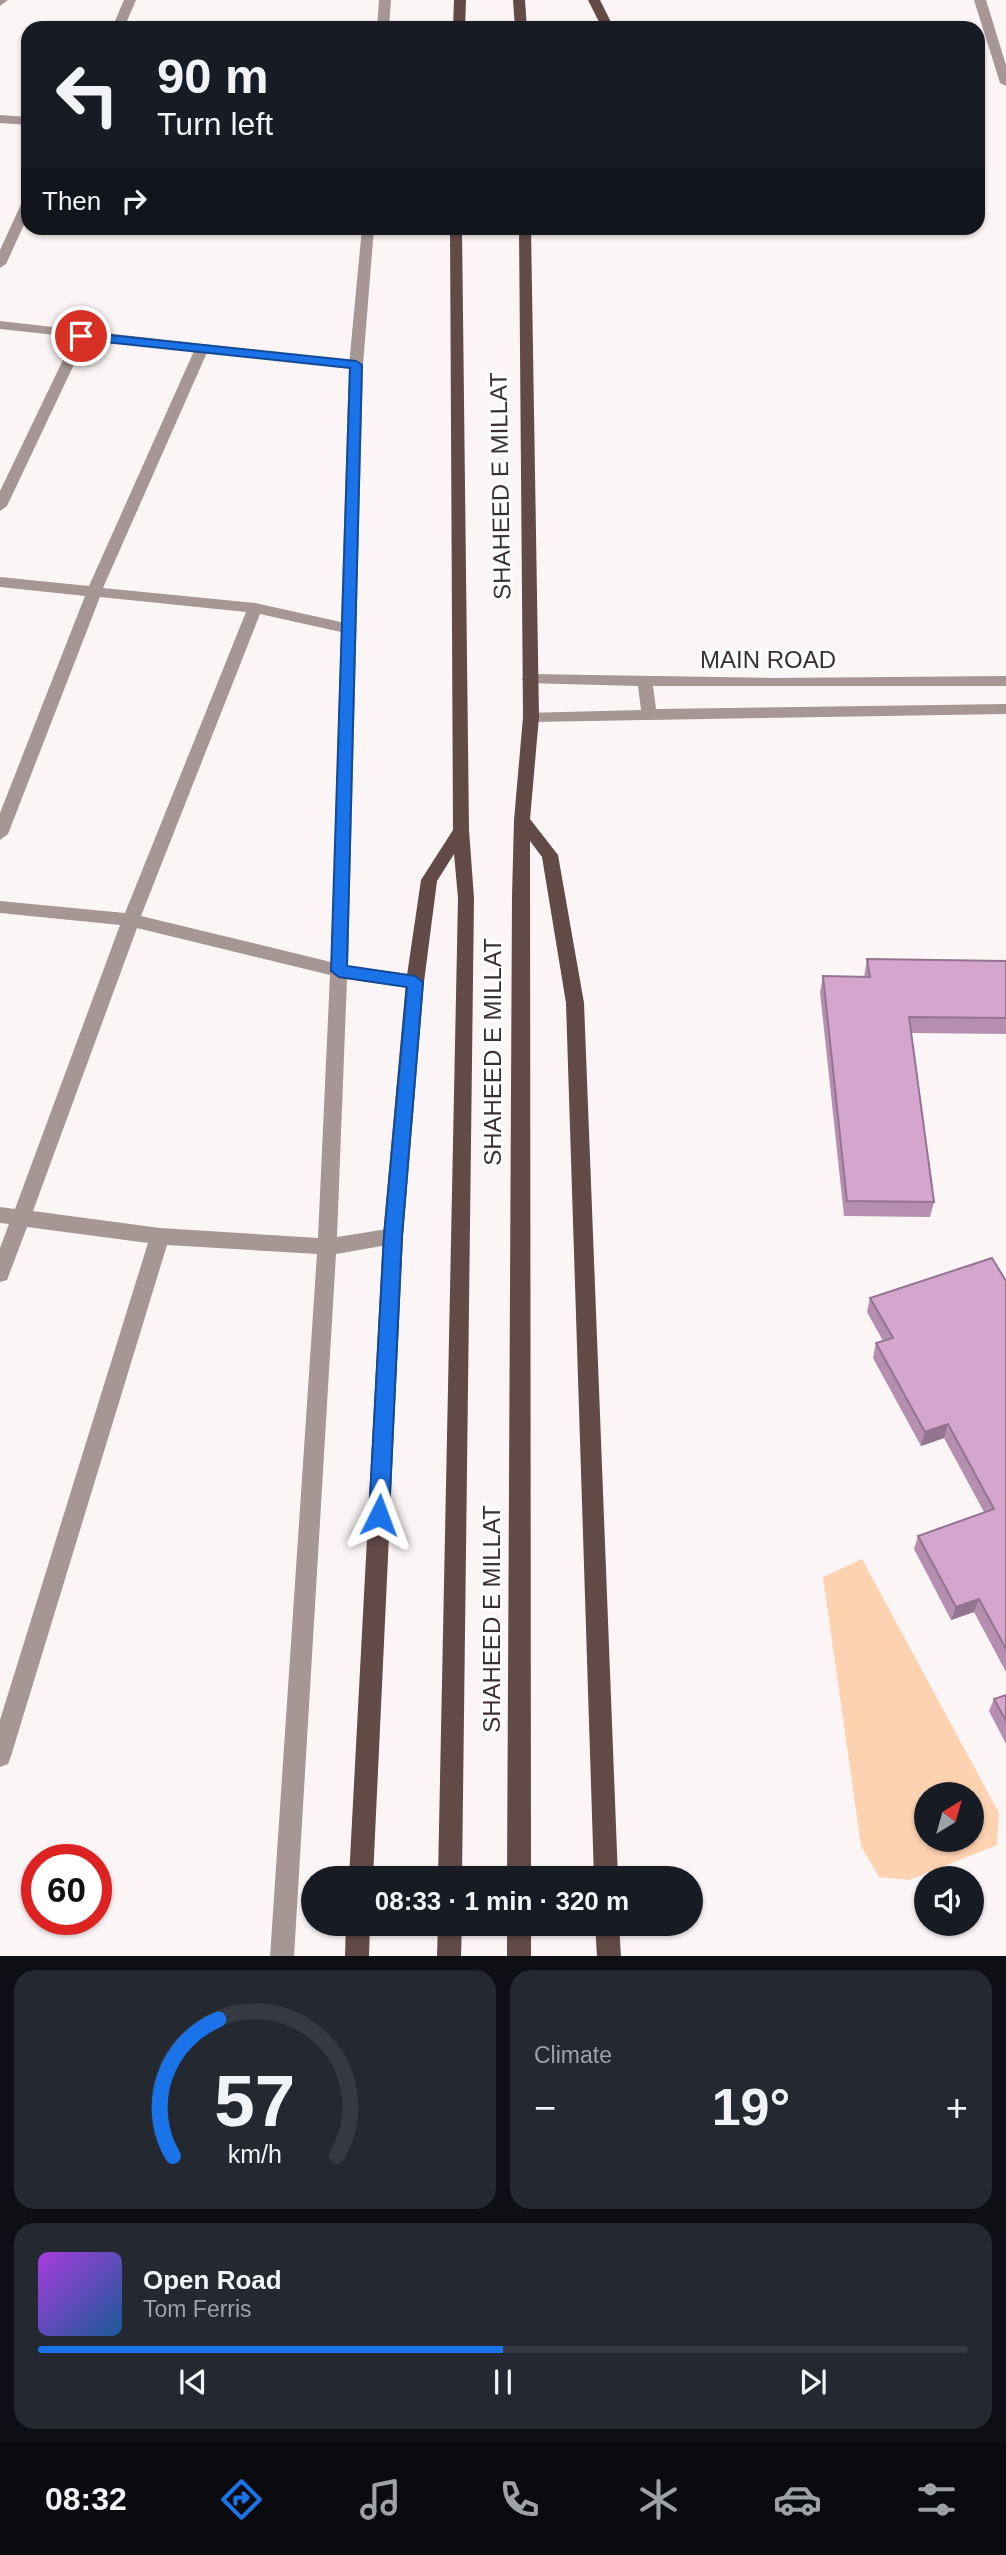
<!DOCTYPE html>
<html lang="en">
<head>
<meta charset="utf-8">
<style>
  :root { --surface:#171b24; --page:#242831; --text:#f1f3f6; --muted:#9ea1a6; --line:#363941; --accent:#1a73e8 }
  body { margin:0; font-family:Arial,sans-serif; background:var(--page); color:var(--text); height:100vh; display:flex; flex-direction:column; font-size:26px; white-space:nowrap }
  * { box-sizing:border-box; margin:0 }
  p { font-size:23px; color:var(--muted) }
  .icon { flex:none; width:38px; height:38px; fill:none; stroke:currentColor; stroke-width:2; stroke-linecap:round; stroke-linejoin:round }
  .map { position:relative; height:1956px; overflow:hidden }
  .drawer { display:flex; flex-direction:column; gap:14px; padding:14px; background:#0d0f14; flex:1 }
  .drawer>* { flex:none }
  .top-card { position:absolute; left:21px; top:21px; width:964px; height:214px; border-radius:21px; box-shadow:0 2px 5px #0004; background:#171b24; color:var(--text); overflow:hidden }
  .needle { width:46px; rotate:37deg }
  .fabs { position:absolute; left:914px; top:1782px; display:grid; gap:14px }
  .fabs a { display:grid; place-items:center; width:70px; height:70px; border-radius:50%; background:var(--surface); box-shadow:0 2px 5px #0004; font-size:35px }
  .speed { position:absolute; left:21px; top:1844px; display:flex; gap:14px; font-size:35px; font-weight:700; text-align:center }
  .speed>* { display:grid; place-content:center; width:91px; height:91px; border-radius:50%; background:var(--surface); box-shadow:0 2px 5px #0004; line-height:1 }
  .speed .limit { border:10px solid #d22; background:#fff; color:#111 }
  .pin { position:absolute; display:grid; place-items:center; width:60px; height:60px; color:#fff; margin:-30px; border:4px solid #fff; border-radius:50%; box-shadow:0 2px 7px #0007 }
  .me { position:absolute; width:77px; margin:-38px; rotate:3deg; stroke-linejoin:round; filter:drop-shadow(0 0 5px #0008) }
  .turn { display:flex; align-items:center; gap:24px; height:147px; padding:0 21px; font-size:32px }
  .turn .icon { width:91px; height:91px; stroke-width:2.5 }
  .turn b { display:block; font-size:49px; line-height:60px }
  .then { display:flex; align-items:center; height:66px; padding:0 21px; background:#0003; gap:14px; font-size:26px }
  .big { font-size:52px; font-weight:600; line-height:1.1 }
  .drawer .widget { flex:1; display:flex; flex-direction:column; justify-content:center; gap:10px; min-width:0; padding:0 24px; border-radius:21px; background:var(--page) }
  .drawer .dial { align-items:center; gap:0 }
  .dial svg { height:182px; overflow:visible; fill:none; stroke:var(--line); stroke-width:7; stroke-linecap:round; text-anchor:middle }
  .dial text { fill:var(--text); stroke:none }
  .song { display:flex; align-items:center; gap:21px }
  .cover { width:84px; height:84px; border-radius:10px; background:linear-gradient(135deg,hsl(280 70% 55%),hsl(210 70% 35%)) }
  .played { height:7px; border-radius:4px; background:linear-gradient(90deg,var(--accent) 50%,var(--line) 50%) }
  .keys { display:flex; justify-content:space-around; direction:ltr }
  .heat { display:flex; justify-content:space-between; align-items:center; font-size:38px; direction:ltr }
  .drawer .tiles { flex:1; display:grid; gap:14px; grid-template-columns:1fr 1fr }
  .widget:last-child { grid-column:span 2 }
  .trip { position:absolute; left:301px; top:1866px; width:402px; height:70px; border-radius:35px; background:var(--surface); box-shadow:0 2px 5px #0004; font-weight:600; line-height:70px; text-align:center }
  .tabs { display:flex; height:112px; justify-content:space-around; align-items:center; background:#090b0e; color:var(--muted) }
  .tabs .icon { width:49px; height:49px }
  .tabs .selected { color:var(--accent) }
  .tabs b { font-size:32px; color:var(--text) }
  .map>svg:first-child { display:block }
  .green { fill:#fdd2b1; fill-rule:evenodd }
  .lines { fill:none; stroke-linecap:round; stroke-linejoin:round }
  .service { fill:#a69794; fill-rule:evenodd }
  .minor { fill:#a69794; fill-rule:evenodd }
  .tertiary { fill:#a69794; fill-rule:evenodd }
  .primary { fill:#624a46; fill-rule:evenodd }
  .wall { fill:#b68eb0 }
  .shaded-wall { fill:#947490 }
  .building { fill:#d4a5cd; stroke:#947490; stroke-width:2 }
  .route { fill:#1a73e8; stroke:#114b97; stroke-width:2 }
  .labels { text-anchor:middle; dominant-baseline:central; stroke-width:6; stroke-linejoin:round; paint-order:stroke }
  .street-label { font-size:24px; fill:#3c2f32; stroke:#fff }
</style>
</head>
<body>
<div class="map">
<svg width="1006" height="1957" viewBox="0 0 1006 1957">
  <rect width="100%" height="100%" fill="#fcf5f6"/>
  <path class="green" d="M862,1559L999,1813L997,1845L909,1880L879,1877L861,1846L823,1577ZM926,1794H971V1839H926Z"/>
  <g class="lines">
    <path class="service" d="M0,115L28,117V125L0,123Z
      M202,344L356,361L363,365L356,369L197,351V345Z"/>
    <path class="minor" d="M0,0H8L0,6Z
      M124,0H136L124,28H112Z
      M379,0H391L389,28H377Z
      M974,0H986L1006,65V86L1000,83Z
      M28,198V216L6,264L0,268V250L22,202Z
      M362,228H374L363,365L348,966L415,975L421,977L424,982L421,987L415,989L347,979L337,1237L393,1228L400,1230L403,1236L400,1242L393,1244L336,1254L294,1957H270L317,1254L167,1245L11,1756L8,1764L0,1767V1720L148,1243L27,1227L7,1280L0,1282V1248L9,1224L0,1223V1207L15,1209L120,925L0,913V901L125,913L246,612L100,597L8,834L0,840V813L85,596L0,587V577L89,586L194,351L86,339L7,506L0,511V491L74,337L0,329V321L202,344L209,348L103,588L255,603L341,622L349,365ZM260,614L341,632L331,962L141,916ZM137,928L330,975L318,1238L160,1228L33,1211Z"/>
    <path class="tertiary" d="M530,674L772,678L1006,676V686H653L656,709L1006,704V714L531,722L525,721L523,717L525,713L641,710L638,686L525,683L522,679L525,675Z"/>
    <path class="primary" d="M454,0H466L465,28H453Z
      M513,0H525L527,28H515Z
      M588,0H600L614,28H602Z
      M450,228H462L469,830L474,898L462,1878H438L458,898L454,854L437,881L424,982L403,1236L373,1878H349L383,1236L406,982L421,880L453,830Z
      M519,228H531L539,717L530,819L558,855L584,1003L618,1878H594L566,1003L542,857L530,841L531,1878H507L512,896L514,820L523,717Z
      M346,1923H370L369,1957H345Z
      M438,1923H462L461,1957H437Z
      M507,1923H531V1957H507Z
      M595,1923H619L621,1957H597Z"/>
  </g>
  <path class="wall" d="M867,959L1006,961V1034L911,1033L934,1202L930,1217L844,1216L820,992L823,976L864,977Z
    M1006,1281V1672L974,1612L951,1620L914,1549L918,1536L984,1512L944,1438L921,1446L873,1358L876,1343L883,1341L867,1312L870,1298Z
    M1006,1695V1744L989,1711L994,1699Z"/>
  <path class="shaded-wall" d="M948,1424L944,1438L921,1446L925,1432Z
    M979,1599L974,1612L951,1620L956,1607Z"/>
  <path class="building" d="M867,959L1006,961V1018L909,1017L934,1202L847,1201L823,976L870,977Z
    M992,1258L1006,1281V1649L979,1599L956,1607L918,1536L994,1509L948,1424L925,1432L876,1343L893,1338L870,1298Z
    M1006,1695V1721L994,1699Z"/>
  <path class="route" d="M81,332L356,361L362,365L347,966L415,976L423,982L402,1236L389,1515L386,1521L379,1524L372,1521L369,1515L384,1236L407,987L339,977L331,971L350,368L77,339L75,336Z"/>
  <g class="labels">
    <g class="street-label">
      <text transform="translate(500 486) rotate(-91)">SHAHEED E MILLAT</text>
      <text x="768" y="659">MAIN ROAD</text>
      <text transform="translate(492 1052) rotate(-90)">SHAHEED E MILLAT</text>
      <text transform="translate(491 1619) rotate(-90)">SHAHEED E MILLAT</text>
    </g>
  </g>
</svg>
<div class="fabs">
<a><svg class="needle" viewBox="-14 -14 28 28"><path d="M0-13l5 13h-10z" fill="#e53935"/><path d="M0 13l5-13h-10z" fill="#9ea1a6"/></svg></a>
<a><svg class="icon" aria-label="sound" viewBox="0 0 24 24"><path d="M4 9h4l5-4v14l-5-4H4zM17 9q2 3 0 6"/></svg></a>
</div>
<div class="speed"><div class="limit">60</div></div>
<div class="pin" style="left:81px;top:336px;background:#d93025"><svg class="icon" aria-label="arrive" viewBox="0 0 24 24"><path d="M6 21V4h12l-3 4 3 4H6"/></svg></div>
<svg class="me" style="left:379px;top:1515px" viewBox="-20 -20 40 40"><path d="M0-17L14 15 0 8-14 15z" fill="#1a73e8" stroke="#fff" stroke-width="4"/></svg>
<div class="trip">08:33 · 1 min · 320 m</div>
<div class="top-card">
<div class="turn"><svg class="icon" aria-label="left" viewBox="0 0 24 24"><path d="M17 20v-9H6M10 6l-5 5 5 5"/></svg><div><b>90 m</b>Turn left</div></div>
<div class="then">Then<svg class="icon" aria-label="right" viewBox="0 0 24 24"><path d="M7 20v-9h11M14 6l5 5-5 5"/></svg></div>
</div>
</div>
<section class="drawer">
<div class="tiles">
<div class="widget dial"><svg viewBox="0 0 100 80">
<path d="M14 69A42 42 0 1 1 86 69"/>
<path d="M14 69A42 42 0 0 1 34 9" stroke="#1a73e8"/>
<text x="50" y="56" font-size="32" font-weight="700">57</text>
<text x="50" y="72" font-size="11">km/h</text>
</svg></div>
<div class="widget"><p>Climate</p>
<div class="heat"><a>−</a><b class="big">19°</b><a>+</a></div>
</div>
<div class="widget">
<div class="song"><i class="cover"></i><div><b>Open Road</b><p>Tom Ferris</p></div></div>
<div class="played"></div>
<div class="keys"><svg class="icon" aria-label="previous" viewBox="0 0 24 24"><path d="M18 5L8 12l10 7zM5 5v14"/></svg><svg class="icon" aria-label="pause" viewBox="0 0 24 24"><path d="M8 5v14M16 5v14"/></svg><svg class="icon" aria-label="next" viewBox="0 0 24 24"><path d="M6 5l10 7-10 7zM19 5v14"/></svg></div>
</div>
</div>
</section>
<nav class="tabs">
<b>08:32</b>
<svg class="icon selected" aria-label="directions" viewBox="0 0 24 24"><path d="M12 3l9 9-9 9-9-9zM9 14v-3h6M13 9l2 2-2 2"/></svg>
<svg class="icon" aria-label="music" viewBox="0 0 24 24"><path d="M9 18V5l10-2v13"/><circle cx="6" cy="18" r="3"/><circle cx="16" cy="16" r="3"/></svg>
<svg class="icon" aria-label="phone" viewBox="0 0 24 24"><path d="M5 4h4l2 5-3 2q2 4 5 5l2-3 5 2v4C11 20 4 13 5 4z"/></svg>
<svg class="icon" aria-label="climate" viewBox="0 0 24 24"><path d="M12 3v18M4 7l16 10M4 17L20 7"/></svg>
<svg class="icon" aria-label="car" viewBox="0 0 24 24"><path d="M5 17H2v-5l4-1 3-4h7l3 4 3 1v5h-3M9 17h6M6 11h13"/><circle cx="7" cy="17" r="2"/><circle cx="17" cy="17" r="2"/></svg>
<svg class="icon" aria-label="filters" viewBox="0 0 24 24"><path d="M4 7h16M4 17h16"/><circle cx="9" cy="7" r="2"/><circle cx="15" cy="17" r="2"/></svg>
</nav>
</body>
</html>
